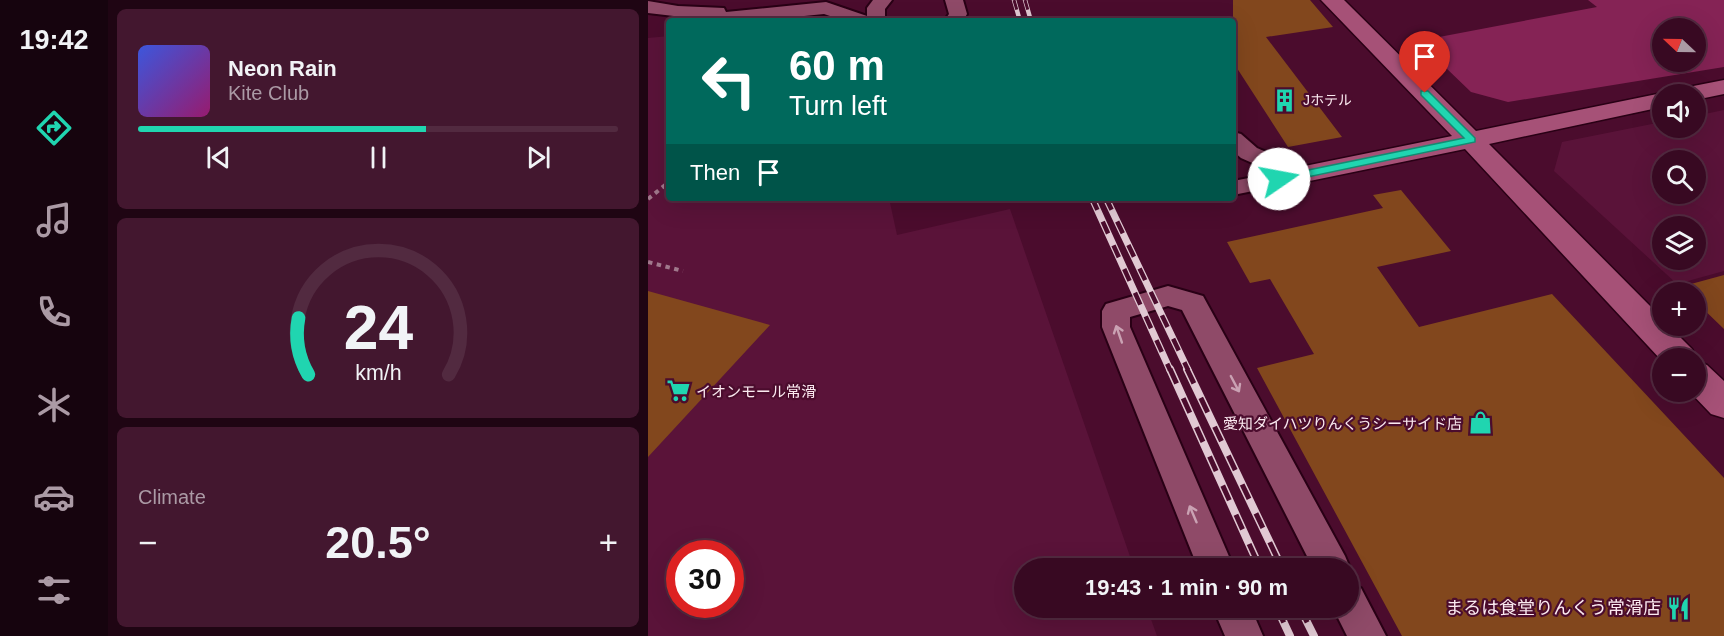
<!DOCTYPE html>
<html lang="en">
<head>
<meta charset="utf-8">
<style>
  :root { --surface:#380922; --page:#43172f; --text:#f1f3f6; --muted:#ab9aa5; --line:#522a40; --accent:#20d5b0 }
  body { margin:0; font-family:Helvetica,"Noto Sans JP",sans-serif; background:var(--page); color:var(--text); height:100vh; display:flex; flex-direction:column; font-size:22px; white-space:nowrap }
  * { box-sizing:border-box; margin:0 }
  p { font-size:20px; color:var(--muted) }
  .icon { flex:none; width:33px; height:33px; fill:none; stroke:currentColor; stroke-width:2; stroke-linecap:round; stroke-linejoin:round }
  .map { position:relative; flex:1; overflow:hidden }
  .details { display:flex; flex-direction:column; gap:9px; padding:9px; background:#1f0513; width:540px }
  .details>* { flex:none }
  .banner { position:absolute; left:18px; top:18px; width:570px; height:183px; border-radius:6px; box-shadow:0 6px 24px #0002,0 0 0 2px var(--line); background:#00695c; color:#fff; overflow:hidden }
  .needle { width:39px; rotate:292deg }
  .controls { position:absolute; left:1004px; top:18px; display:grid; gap:12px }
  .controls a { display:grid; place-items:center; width:54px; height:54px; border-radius:50%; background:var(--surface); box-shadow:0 6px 24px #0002,0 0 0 2px var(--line); font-size:30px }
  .speed { position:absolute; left:18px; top:540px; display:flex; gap:12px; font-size:30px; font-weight:700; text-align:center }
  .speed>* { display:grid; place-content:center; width:78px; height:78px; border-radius:50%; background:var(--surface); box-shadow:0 6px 24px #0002,0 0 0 2px var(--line); line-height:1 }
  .speed .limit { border:9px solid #d22; background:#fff; color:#111 }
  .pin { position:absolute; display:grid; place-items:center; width:51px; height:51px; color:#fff; margin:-62px -26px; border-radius:50% 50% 50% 0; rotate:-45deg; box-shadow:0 0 6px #0007 }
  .pin .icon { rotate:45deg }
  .me { position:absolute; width:66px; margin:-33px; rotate:78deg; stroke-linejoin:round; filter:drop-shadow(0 0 4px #0008) }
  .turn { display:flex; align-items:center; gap:21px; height:126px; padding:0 24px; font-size:27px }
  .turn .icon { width:78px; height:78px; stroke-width:2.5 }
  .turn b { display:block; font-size:42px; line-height:51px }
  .then { display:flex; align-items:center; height:57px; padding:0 24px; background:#0003; gap:12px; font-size:22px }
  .big { font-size:45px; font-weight:700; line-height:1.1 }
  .details .tile { flex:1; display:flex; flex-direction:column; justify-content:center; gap:9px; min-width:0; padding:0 21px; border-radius:9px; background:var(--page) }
  .details .dial { align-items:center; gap:0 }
  .dial svg { height:156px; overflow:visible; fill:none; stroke:var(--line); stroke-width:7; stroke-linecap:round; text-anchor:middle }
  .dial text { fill:var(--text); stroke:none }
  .song { display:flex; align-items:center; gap:18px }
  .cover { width:72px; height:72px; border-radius:9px; background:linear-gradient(135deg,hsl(230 70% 55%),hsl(320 70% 35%)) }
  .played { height:6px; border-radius:3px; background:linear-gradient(90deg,var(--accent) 60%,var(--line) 60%) }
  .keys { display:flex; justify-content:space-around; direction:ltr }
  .heat { display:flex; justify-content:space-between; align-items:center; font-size:33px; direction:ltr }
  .trip { position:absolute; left:366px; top:558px; width:345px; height:60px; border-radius:30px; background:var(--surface); box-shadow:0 6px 24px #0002,0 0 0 2px var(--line); font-weight:700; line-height:60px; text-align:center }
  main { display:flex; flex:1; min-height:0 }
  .dock { display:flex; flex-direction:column; width:108px; justify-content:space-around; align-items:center; background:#16040e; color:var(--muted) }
  .dock .icon { width:42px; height:42px }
  .dock .active { color:var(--accent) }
  .dock b { font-size:27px; color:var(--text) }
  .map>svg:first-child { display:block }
  .built { fill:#5a1339; fill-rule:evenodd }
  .green { fill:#852355; fill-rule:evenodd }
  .building { fill:#82471d }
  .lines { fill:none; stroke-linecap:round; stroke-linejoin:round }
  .street-casing { stroke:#290015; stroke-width:4 }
  .secondary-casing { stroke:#290015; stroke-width:3 }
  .path { stroke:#a0788c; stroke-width:4; stroke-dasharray:4.5 4.5; stroke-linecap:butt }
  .street { fill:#8f4a68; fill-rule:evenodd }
  .secondary { fill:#a65177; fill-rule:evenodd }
  .rail-far2-casing { stroke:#e1c9d3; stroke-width:4.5 }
  .rail-far1-casing { stroke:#e1c9d3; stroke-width:7 }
  .rail-casing { stroke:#e1c9d3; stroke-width:8 }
  .rail-far2 { stroke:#4b0c2d; stroke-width:3; stroke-dasharray:10; stroke-linecap:butt }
  .rail-far1 { stroke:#4b0c2d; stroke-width:4.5; stroke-dasharray:13; stroke-linecap:butt }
  .rail { stroke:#4b0c2d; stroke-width:5; stroke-dasharray:16; stroke-linecap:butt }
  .oneway { stroke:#caa2b3 }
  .route { fill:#20d5b0; stroke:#158a72; stroke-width:1.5 }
  .labels { text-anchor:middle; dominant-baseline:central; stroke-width:4.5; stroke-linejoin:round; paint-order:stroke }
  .far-poi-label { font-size:14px; fill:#fbeaf0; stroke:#4b0c2d; text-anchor:start }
  .poi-label { font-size:15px; fill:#fbeaf0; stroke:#4b0c2d; text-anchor:start }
  .near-poi-label { font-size:18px; fill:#fbeaf0; stroke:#4b0c2d; text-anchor:end }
</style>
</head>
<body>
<main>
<nav class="dock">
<b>19:42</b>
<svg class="icon active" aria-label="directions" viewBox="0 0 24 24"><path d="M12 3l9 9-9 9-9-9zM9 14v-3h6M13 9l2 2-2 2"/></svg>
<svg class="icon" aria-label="music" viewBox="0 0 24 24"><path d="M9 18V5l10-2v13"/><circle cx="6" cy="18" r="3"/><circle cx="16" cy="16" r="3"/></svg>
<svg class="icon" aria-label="phone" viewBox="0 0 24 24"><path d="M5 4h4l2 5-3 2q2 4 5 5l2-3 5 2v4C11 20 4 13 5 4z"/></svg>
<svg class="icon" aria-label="climate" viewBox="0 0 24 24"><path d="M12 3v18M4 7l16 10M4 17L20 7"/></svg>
<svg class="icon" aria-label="car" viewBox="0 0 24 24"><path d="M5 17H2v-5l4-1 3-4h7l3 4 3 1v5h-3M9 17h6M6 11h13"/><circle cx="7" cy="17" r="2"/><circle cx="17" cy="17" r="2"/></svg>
<svg class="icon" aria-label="filters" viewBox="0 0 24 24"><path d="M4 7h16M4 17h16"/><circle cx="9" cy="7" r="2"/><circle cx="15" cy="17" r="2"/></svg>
</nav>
<section class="details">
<div class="tile">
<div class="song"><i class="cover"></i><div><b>Neon Rain</b><p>Kite Club</p></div></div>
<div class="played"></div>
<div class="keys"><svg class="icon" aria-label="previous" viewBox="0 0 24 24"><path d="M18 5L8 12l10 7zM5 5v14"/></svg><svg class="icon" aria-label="pause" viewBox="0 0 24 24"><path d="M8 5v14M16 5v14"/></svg><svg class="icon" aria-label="next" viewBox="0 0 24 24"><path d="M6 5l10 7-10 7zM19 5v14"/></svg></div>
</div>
<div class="tile dial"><svg viewBox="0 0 100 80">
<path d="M14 69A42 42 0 1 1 86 69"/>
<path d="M14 69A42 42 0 0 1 9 40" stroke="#20d5b0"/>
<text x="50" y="56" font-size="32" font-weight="700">24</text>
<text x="50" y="72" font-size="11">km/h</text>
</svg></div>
<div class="tile"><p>Climate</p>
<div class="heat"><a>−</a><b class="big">20.5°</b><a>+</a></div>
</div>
</section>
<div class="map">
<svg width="1076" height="636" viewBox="0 0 1076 636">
  <rect width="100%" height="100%" fill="#4b0c2d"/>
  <path class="built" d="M21,36V198H241L249,235L362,209L486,568H376V608H499L509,636H0V38ZM32,554H82V604H32Z
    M1076,110V271L1029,284L906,171L914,142L1014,122V128H1047V116ZM1014,160H1047V194H1014ZM1014,226H1047V260H1014Z"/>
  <path class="green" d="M940,0H1076V67L860,102L823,92L770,41L949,7ZM1014,28H1047V62H1014Z"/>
  <path class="building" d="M585,0H662L685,27L618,37L694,137L640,147L585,62Z
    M753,190L803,251L729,267L771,327L904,294L1076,478V636H754L609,368L666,354L622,279L602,283L579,242L735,208L725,195Z
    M1076,275V329L1047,301V292H1038L1032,287Z
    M0,291L122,325L0,457Z"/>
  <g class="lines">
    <defs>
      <path id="street" d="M225,0H244L237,9V21H197L176,14L106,21H41L43,18L0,13V1L30,6L76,8L78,12L178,2L219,16V8Z
        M297,0H315L319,14L315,21H296L301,14Z
        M585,132L593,134L609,148L660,170L664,175L660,180L585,195V181L627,173L593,158L585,151Z
        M520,286L555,296L697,556L702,568L700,572V568H665L534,310L520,306L482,317V327L586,568H550L454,327V311L458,304Z
        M700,583L713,588L738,636H699L685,608H700Z
        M565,608H603L615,636H577Z"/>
      <path id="secondary" d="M673,0H696L828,131L1014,93L1022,94H1014V107L841,144L1014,318V326H1021L1044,349L1049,358L1048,361L1059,365L1076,381V418L1063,414L1042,392H1047V358H1014V361L817,149L652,183L642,181L638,175L642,169L804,136Z
        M1076,80V94L1047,100V94H1027L1030,89Z"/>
    </defs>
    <use href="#street" class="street-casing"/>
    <use href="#secondary" class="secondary-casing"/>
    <path class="path" d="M0,199L21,182
      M0,262L35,271"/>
    <use href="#street" class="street"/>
    <use href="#secondary" class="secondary"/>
    <defs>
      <path id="rail-far2" d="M366,0L372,21
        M377,0L383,21"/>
      <path id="rail-far1" d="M444,198L522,370
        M458,198L540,370"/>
      <path id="rail" d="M522,369L612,568
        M539,369L634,568
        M629,608L642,636
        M652,608L666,636"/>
    </defs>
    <use href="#rail-far2" class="rail-far2-casing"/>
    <use href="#rail-far1" class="rail-far1-casing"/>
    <use href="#rail" class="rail-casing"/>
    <use href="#rail-far2" class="rail-far2"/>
    <use href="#rail-far1" class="rail-far1"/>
    <use href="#rail" class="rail"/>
  </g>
  <defs><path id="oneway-shaft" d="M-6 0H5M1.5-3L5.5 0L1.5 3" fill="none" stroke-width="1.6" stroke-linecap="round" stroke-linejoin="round" transform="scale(1.5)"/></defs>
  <g class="oneway">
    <use href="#oneway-shaft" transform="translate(471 334) rotate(-109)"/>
    <use href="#oneway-shaft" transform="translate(587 384) rotate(62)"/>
    <use href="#oneway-shaft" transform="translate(545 514) rotate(-113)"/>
  </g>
  <path class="route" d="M773,91H780L827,138V142L631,183L625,179L631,176L816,138L773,95Z"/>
  <defs>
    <symbol id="building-bare" viewBox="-9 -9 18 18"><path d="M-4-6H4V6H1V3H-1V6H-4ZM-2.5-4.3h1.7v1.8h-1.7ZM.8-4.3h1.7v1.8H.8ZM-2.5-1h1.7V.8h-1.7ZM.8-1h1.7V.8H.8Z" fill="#20d5b0" stroke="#4b0c2d" stroke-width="2.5" paint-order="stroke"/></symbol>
    <symbol id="supermarket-bare" viewBox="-9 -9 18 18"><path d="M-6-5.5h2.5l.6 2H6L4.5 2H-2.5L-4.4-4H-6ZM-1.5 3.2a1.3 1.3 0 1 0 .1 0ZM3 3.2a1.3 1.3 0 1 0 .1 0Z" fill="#20d5b0" stroke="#4b0c2d" stroke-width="2.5" paint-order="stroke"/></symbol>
    <symbol id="shop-bare" viewBox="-9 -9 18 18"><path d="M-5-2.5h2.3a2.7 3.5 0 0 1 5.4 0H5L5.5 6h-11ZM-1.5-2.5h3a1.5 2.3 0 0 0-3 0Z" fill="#20d5b0" stroke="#4b0c2d" stroke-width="2.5" paint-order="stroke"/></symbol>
    <symbol id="restaurant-bare" viewBox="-9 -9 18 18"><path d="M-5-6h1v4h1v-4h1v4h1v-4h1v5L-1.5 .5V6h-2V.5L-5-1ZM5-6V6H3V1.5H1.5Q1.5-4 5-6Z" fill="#20d5b0" stroke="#4b0c2d" stroke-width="2.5" paint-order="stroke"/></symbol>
  </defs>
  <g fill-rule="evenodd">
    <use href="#building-bare" x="620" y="84" width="33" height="33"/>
    <use href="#supermarket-bare" x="14" y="374" width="33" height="33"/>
    <use href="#shop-bare" x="816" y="406" width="33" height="33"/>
    <use href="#restaurant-bare" x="1014" y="592" width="33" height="33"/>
  </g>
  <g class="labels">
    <g class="far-poi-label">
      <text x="655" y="100">Jホテル</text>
    </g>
    <g class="poi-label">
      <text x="48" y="391">イオンモール常滑</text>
      <text x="814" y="423" text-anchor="end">愛知ダイハツりんくうシーサイド店</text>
    </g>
    <g class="near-poi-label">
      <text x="1013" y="608">まるは食堂りんくう常滑店</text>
    </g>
  </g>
</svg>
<div class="controls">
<a><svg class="needle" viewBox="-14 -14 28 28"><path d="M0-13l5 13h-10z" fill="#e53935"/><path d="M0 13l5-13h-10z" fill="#ab9aa5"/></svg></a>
<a><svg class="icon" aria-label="sound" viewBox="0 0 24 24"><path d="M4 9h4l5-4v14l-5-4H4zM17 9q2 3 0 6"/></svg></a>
<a><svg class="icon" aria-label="search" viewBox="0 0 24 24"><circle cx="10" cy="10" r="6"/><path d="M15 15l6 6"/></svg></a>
<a><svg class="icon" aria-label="layers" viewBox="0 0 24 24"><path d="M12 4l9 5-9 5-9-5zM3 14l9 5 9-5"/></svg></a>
<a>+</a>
<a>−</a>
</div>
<div class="speed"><div class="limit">30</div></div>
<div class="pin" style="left:777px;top:93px;background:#d93025"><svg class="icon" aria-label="arrive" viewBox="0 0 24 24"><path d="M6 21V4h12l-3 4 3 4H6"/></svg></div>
<svg class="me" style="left:631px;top:179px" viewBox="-20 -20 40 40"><circle r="19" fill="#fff"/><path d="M0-13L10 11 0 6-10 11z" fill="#20d5b0"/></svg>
<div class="trip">19:43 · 1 min · 90 m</div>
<div class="banner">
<div class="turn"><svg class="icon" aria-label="left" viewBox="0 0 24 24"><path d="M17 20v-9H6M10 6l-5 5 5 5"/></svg><div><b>60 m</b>Turn left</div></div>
<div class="then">Then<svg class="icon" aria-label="arrive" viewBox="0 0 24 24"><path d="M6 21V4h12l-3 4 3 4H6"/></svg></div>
</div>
</div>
</main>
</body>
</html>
